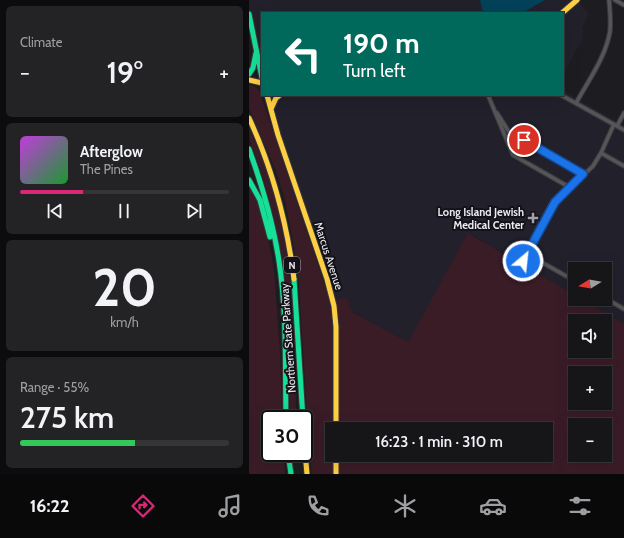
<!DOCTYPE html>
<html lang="en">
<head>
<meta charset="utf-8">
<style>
  :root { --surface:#161619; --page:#232326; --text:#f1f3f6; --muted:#9e9fa2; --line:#353538; --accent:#db2777 }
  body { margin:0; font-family:Cabin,sans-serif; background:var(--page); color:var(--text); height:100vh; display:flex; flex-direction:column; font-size:15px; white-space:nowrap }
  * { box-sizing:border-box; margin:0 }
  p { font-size:13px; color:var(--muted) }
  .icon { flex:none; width:22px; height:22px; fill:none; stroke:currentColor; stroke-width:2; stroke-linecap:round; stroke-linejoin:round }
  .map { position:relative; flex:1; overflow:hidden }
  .sheet { display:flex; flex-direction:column; gap:6px; padding:6px; background:#0c0c0e; width:249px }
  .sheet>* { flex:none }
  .guide { position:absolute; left:12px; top:12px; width:303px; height:84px; border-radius:0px; box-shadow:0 4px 16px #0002,0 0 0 1px var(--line); background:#00695c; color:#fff; overflow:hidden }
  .needle { width:26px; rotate:259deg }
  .controls { position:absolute; left:319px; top:262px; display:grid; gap:8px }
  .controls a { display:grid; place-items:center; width:44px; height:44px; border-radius:0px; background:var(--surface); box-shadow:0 4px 16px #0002,0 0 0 1px var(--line); font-size:20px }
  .speed { position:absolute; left:12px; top:410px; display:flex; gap:8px; font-size:20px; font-weight:700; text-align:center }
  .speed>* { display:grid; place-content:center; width:52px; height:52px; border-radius:50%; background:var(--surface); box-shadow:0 4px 16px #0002,0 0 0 1px var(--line); line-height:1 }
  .speed .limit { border:2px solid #111; border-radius:6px; background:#fff; color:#111 }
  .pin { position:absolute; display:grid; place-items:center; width:34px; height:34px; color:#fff; margin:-17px; border:2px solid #fff; border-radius:50%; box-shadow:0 1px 4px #0007 }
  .me { position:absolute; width:44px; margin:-22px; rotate:28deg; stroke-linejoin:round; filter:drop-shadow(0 0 3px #0008) }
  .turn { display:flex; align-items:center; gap:14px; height:84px; padding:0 16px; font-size:18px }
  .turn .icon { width:52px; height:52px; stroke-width:2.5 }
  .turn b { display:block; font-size:28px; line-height:34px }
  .big { font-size:30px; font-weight:600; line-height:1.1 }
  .sheet .card { flex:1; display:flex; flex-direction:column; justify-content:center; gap:6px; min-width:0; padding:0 14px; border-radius:6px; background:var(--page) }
  .sheet .dial { align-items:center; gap:0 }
  .dial b { font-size:52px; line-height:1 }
  .song { display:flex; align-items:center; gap:12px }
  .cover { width:48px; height:48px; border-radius:6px; background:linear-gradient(135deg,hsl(290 70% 55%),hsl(130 70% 35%)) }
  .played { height:4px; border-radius:2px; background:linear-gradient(90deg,var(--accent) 30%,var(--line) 30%) }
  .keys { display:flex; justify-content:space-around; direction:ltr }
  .heat { display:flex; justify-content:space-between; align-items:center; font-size:22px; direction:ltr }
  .charge { height:6px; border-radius:3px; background:linear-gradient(90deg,#34c759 55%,var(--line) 0) }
  .trip { position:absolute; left:76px; top:422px; width:228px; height:40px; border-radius:0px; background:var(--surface); box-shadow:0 4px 16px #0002,0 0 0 1px var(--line); font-weight:600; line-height:40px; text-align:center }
  .tabs { display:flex; height:64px; justify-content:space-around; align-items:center; background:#09090a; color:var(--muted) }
  .tabs .icon { width:28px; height:28px }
  .tabs .selected { color:var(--accent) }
  .tabs b { font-size:18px; color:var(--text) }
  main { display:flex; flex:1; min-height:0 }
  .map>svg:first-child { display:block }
  .built { fill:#22202b }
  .green { fill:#3a1c27; fill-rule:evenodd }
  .water { fill:#034259 }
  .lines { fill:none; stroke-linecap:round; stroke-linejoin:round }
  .street-casing { stroke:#38383c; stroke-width:5.5 }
  .fast-casing { stroke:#38383c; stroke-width:7 }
  .slow-casing { stroke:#38383c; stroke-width:7 }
  .street { stroke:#555457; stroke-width:3.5 }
  .fast { stroke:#16e098; stroke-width:5 }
  .slow { stroke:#ffcf43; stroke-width:5 }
  .route-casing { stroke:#114b97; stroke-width:10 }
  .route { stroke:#1a73e8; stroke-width:7 }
  .poi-dot { fill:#a3a2a8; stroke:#131219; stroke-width:1.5 }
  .labels { text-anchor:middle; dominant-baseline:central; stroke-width:4; stroke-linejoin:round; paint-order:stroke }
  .shield { fill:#131219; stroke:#aaa9b0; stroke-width:1 }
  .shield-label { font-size:10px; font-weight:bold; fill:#ebeaf0 }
  .poi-label { font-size:11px; font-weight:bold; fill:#ebeaf0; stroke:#131219; text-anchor:end }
  .street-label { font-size:11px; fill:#ebeaf0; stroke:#131219 }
</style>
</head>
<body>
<main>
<section class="sheet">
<div class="card"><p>Climate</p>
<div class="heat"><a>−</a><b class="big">19°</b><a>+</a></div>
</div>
<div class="card">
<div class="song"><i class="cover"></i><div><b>Afterglow</b><p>The Pines</p></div></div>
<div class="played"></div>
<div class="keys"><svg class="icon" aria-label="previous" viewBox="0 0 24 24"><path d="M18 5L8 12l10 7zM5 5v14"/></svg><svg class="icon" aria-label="pause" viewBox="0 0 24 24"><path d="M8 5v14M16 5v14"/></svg><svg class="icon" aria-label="next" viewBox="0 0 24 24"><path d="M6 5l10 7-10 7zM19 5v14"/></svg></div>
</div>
<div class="card dial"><b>20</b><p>km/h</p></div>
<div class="card"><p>Range · 55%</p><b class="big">275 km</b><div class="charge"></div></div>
</section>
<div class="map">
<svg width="375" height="474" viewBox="0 0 375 474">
  <rect width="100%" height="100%" fill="#1d1d21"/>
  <path class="built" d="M0,0H328L340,14L333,29L335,30L332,37L334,38L314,75V13H13V78L0,14Z
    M314,90L375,126V324L332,299H356V269H326V295L220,233L159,342L84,301L22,109L31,95H314Z"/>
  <path class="green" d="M0,85L5,86L10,90L79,295L83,315V444L85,474H63L60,450L50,283L44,241L35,196L27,171L0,108Z
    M0,129C44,218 47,321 47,419H42C37,364 41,307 32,252C27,226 21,200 13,175C9,159 0,145 0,129Z
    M0,185L9,202L18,232L25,269L31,354L33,419H21V453H35L36,474H1L0,471Z
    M219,233L326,295V299H332L375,324V474H87V455H297V429H87L84,301L98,297L103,312L159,342ZM326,321H356V351H326ZM326,373H356V403H326ZM326,425H356V455H326Z"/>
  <path class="water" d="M231,0H296L273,13H234Z"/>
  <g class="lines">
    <defs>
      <path id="street" d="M366,0L375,5
        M239,95L264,155L320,187
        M312,95L375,130
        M327,103C339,81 357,57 361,31C362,20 361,10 360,0
        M248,113L260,132L334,174
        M368,126L375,113
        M352,153L375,166
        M278,254L326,281
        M274,261L306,202L344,166L352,153L365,124
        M356,298L375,309"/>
      <path id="fast" d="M0,14L13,78
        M0,74L4,68L7,53
        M0,149C13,185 24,222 30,261C38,313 36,366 37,419
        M0,180L11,200L21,237
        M45,279L54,419
        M39,453L42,474"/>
      <path id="slow" d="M313,13L328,0
        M0,80L13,83
        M18,95L29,135L78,279L85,306L87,327V429
        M22,109L27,98L31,95
        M0,118C24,170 38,223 45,279
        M55,441L58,474
        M87,455V474"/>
    </defs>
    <use href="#street" class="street-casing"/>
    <use href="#fast" class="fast-casing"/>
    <use href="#slow" class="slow-casing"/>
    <use href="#street" class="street"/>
    <use href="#fast" class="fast"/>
    <use href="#slow" class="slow"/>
  </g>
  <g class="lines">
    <defs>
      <path id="route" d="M274,261L306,202L334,174L275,140"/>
    </defs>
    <use href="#route" class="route-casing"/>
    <use href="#route" class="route"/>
  </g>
  <path class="poi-dot" d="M282 212h4v4h4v4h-4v4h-4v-4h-4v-4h4z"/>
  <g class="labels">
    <rect class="shield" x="35" y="257" width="16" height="16" rx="3"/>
    <g class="shield-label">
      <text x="43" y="265">N</text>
    </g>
    <g class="poi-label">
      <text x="275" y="212">Long Island Jewish<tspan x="275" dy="13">Medical Center</tspan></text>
    </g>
    <g class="street-label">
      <text transform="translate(80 256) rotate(72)">Marcus Avenue</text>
      <text transform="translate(39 338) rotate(-94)">Northern State Parkway</text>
    </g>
  </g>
</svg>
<div class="controls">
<a><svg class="needle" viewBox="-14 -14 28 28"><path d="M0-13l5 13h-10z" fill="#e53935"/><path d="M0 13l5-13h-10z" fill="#9e9fa2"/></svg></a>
<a><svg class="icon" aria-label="sound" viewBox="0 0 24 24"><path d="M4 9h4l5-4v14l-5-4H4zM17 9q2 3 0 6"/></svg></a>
<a>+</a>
<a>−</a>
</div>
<div class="speed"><div class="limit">30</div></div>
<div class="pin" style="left:275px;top:140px;background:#d93025"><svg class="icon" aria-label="arrive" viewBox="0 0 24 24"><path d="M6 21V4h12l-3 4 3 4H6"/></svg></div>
<svg class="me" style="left:274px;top:261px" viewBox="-20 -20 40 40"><circle r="17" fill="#1a73e8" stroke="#fff" stroke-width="3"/><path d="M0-11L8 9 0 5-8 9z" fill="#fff"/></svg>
<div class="trip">16:23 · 1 min · 310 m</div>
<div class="guide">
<div class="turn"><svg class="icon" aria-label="left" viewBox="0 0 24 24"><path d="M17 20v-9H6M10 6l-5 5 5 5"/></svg><div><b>190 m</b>Turn left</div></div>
</div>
</div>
</main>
<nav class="tabs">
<b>16:22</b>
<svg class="icon selected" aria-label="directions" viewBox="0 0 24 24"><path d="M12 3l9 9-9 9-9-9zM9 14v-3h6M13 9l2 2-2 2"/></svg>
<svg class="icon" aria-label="music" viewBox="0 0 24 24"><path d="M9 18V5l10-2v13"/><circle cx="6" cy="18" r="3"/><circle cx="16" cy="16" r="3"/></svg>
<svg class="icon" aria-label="phone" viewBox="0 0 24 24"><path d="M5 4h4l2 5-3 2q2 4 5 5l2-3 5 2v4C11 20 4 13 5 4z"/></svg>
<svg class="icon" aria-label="climate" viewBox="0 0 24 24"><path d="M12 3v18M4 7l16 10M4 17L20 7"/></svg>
<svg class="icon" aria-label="car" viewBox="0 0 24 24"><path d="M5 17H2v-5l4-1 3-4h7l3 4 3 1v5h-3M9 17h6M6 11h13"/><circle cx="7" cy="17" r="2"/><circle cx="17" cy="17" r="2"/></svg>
<svg class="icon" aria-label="filters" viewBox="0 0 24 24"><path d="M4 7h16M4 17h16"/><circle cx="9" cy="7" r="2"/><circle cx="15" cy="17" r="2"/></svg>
</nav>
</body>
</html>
